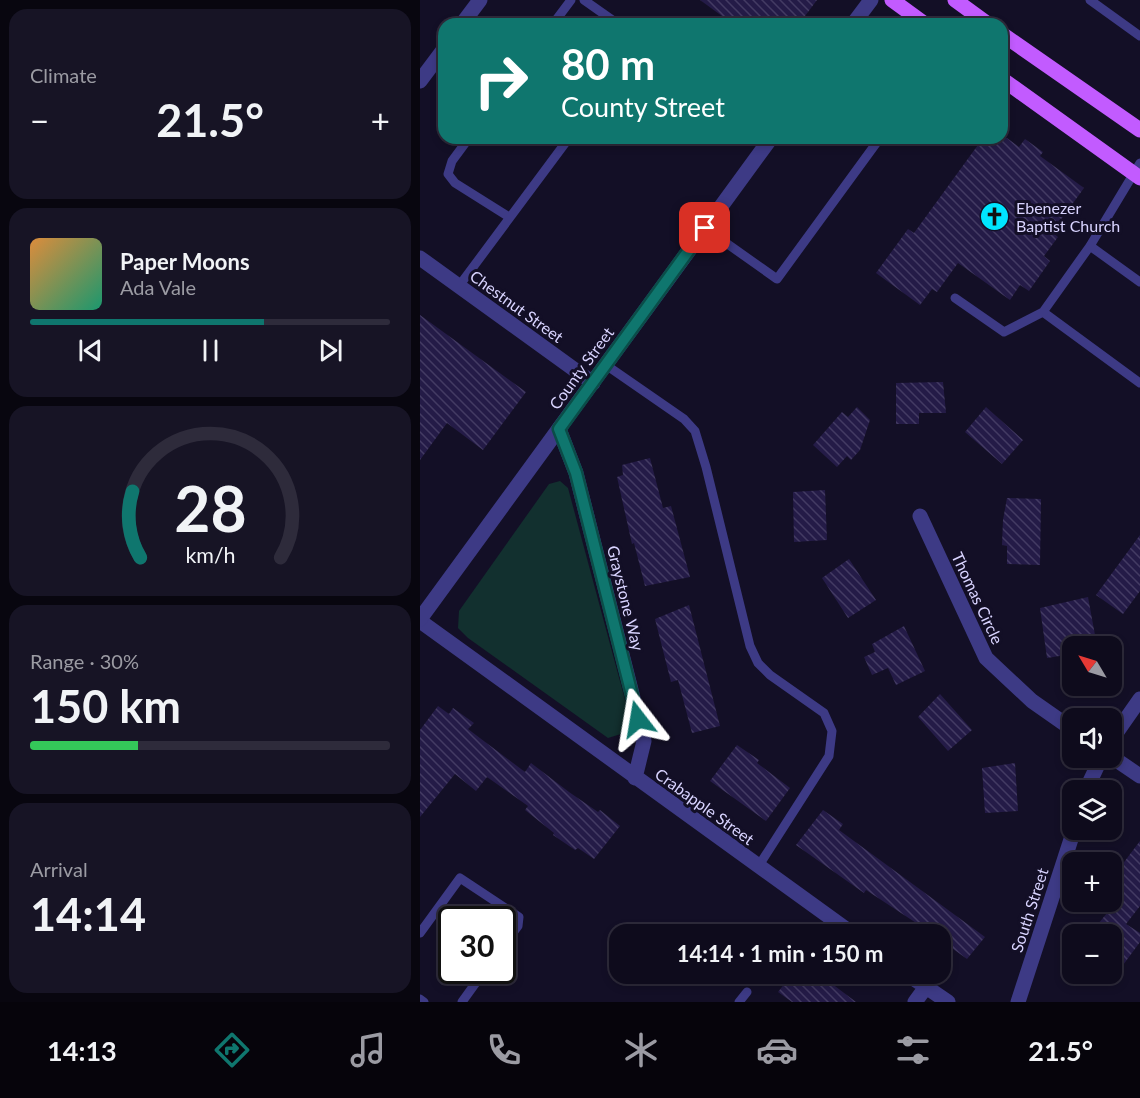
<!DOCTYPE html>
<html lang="en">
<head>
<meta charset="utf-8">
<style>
  :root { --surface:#0e0b1c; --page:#171425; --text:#f1f3f6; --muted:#9b9ba3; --line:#2e2b3b; --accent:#0f766e }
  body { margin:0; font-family:Lato,sans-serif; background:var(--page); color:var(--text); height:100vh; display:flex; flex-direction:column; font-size:22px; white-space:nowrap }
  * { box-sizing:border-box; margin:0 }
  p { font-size:20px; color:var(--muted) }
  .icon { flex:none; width:33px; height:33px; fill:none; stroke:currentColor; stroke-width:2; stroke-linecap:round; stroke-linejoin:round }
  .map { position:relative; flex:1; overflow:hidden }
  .side { display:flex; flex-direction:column; gap:9px; padding:9px; background:#08060f; width:420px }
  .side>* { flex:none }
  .hud { position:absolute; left:18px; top:18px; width:570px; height:126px; border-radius:18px; box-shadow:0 3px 9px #0003,0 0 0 2px var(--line); background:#0f766e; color:#fff; overflow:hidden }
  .needle { width:39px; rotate:308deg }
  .tools { position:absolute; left:642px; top:636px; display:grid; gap:12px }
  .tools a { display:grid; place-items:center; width:60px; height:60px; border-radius:12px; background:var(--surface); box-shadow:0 3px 9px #0003,0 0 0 2px var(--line); font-size:30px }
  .speed { position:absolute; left:18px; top:906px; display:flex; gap:12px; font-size:30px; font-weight:700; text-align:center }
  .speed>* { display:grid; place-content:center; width:78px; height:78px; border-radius:50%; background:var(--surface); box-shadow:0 3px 9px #0003,0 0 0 2px var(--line); line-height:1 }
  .speed .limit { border:3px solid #111; border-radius:9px; background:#fff; color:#111 }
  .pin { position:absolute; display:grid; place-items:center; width:51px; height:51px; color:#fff; margin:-26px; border-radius:12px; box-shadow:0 3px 9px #0006 }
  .me { position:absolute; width:66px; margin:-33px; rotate:346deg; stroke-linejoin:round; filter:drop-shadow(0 0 4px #0008) }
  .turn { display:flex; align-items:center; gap:21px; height:126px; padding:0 24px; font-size:27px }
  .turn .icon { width:78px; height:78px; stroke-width:2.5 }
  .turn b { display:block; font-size:42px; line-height:51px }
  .big { font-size:45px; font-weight:700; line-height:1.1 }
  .side .widget { flex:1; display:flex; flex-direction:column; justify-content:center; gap:9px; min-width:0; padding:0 21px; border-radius:18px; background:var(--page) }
  .side .dial { align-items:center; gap:0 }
  .dial svg { height:156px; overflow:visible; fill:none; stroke:var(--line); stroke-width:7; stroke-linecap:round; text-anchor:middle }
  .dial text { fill:var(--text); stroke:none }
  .song { display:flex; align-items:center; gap:18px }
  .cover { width:72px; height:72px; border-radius:9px; background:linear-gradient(135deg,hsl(30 70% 55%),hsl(160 70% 35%)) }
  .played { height:6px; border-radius:3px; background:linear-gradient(90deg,var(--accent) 65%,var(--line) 65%) }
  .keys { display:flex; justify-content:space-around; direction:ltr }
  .heat { display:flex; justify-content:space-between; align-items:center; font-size:33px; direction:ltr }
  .charge { height:9px; border-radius:4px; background:linear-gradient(90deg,#34c759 30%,var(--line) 0) }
  .trip { position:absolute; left:189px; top:924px; width:342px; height:60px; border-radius:18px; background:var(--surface); box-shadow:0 3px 9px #0003,0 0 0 2px var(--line); font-weight:700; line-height:60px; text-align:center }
  .tab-bar { display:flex; height:96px; justify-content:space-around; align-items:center; background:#06040b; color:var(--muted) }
  .tab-bar .icon { width:42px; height:42px }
  .tab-bar .active { color:var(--accent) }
  .tab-bar b { font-size:27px; color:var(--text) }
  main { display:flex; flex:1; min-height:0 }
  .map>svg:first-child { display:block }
  .green { fill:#12302f }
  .building { fill:url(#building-back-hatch) }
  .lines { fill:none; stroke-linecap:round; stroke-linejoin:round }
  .service { stroke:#3d3a85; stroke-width:9 }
  .minor { stroke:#3d3a85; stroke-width:15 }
  .tertiary { stroke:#3d3a85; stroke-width:15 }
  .primary { stroke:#c25bff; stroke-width:15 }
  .route-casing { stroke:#0a4d48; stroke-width:15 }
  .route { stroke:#0f766e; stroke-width:10 }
  .labels { text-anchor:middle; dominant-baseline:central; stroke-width:6; stroke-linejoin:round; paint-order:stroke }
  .poi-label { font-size:16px; fill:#d9d4ff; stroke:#130f26; text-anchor:start }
  .street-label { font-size:16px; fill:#d9d4ff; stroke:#130f26 }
</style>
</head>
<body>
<main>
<section class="side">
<div class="widget"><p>Climate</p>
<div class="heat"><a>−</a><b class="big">21.5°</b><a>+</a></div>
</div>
<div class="widget">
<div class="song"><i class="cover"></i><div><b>Paper Moons</b><p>Ada Vale</p></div></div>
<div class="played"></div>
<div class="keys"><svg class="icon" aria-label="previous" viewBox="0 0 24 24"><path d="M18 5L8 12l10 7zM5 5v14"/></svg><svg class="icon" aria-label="pause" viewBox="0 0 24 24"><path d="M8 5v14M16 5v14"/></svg><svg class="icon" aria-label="next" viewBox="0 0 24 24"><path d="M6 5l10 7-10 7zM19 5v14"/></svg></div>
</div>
<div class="widget dial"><svg viewBox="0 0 100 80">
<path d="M14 69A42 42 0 1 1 86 69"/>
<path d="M14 69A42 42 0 0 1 10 35" stroke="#0f766e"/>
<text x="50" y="56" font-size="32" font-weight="700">28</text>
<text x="50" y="72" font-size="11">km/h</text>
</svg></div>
<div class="widget"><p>Range · 30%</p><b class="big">150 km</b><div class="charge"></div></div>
<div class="widget"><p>Arrival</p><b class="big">14:14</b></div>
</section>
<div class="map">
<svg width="720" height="1002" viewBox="0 0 720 1002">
  <defs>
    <pattern id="building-back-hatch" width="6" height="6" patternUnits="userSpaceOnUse" patternTransform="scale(1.5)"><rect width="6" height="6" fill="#241b47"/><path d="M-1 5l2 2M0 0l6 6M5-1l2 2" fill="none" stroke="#433b63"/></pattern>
  </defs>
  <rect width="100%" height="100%" fill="#130f26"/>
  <path class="green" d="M140,481L148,488L208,711L207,725L201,734L188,738L48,638L38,628L39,611L129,484Z"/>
  <path class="building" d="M280,0H397L379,24H296L302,16Z
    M563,138H587L599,147L605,139L623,152L620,156L664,188L632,232L638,237L624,256L630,261L609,291L600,285L590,300L538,263L517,292L512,289L500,305L456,273L488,229L494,233Z
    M0,315L106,392L63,450L27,423L0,460Z
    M523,382L526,413H499V424H476V383Z
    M437,407L450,420L440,450L431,460L427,456L417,467L393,445L422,412L428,417Z
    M566,407L603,440L582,464L545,432Z
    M230,458L243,508L251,506L270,577L225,586L214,543L212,544L197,477L203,475L202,465Z
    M405,490L407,540L374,542L373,492Z
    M587,498L621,499L620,565L587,564V546L582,545L583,520Z
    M720,535V591L703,614L676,595Z
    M429,559L456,600L428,618L402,578Z
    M668,597L677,646H652V654L627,658L620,608Z
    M269,605L300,726L272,733L258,680L251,682L235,619Z
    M484,626L505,671L476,685L468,668L452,675L444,657L455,652L452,644Z
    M520,694L552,730L528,751L498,717Z
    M18,706L29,714L33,708L54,723L48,729L105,772L111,763L149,792L178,812L180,810L200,826L174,859L158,848L155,850L133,835L134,833L105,810L108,806L67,777L56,791L35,774L0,817V730Z
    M317,745L339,760L337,763L370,788L346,821L290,781Z
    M595,763L598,811L565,813L562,768Z
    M403,810L423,824L419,830L565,937L547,959L525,943L531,934H513L446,890L444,893L376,845Z
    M720,841V906L706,924L720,933V942L692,980V934H670L704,892L692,882V878Z
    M372,974H399L436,1002H372L358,992Z"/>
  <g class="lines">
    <path class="service" d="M164,0L198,24
      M670,0L720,36
      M133,24L151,0
      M49,138L32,161L28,174L35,183L89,217
      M285,228L357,279L460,138
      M670,246L720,282
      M39,286L149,138
      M535,298L584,332L623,312L670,246L720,163
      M623,312L720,383
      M186,365L264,419L275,431L286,467L330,646L338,663L350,675L404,713L412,731L409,756L338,867
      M0,933L40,878L99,917L98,926L82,947
      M0,999L4,1002
      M42,1002L65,970
      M319,1002L327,992"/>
    <path class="minor" d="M42,24L60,0
      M0,81L24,49
      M0,258L173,383
      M139,429L156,473L224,741L215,778
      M500,516L566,658L612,701L652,729
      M0,621L433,934
      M692,757L720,776
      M487,974L528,1002
      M495,1002L506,987"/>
    <path class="tertiary" d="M433,24L451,0
      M0,619L351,138
      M692,739L720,699
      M666,790L681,758
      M598,1002L654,830"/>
    <path class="primary" d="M472,0L505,24
      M535,0L568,24
      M582,34L720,130
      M582,79L720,178"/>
  </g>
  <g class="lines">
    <defs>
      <path id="route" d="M218,719L156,473L139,429L285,228"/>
    </defs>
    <use href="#route" class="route-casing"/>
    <use href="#route" class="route"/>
  </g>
  <defs>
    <symbol id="church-disc" viewBox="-11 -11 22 22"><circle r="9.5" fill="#00e5ff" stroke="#130f26"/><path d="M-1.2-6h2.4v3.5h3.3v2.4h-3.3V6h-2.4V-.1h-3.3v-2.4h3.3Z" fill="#111"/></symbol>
  </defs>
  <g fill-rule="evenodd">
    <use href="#church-disc" x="558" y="200" width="33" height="33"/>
  </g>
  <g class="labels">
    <g class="poi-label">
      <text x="596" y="207">Ebenezer<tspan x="596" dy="18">Baptist Church</tspan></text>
    </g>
    <g class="street-label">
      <text transform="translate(97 306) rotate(36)">Chestnut Street</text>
      <text transform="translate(161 368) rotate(-54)">County Street</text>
      <text transform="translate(206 598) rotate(76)">Graystone Way</text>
      <text transform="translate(558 598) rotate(65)">Thomas Circle</text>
      <text transform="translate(285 806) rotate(36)">Crabapple Street</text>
      <text transform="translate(609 910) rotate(-72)">South Street</text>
    </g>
  </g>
</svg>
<div class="tools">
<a><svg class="needle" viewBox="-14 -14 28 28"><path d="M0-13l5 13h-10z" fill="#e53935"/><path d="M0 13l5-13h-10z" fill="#9b9ba3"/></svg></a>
<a><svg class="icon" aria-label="sound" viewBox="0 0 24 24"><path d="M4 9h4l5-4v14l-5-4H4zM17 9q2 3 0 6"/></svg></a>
<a><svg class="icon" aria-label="layers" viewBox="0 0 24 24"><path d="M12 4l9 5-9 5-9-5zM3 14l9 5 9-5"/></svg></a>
<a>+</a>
<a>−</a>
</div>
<div class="speed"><div class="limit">30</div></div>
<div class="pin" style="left:285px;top:228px;background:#d93025"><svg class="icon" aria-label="arrive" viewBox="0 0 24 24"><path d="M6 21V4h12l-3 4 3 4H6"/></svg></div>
<svg class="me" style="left:218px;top:719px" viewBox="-20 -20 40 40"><path d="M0-17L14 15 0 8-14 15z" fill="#0f766e" stroke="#fff" stroke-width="4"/></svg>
<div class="trip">14:14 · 1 min · 150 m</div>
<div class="hud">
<div class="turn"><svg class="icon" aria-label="right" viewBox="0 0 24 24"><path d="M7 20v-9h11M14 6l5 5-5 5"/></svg><div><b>80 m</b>County Street</div></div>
</div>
</div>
</main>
<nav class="tab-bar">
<b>14:13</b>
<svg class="icon active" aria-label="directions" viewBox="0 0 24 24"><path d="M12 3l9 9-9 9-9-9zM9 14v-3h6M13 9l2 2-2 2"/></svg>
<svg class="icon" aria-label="music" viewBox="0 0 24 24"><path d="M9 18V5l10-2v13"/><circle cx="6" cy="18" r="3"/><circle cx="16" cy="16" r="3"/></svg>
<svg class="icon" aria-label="phone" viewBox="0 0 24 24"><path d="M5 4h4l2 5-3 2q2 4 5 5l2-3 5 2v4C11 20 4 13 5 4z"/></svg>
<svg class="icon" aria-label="climate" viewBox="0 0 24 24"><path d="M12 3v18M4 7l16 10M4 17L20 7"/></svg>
<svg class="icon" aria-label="car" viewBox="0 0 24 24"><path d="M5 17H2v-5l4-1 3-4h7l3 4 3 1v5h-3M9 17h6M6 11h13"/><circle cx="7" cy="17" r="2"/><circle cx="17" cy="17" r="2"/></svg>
<svg class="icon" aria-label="filters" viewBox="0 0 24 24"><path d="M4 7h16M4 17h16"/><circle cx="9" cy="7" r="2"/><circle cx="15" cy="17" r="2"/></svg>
<b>21.5°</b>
</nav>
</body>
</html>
